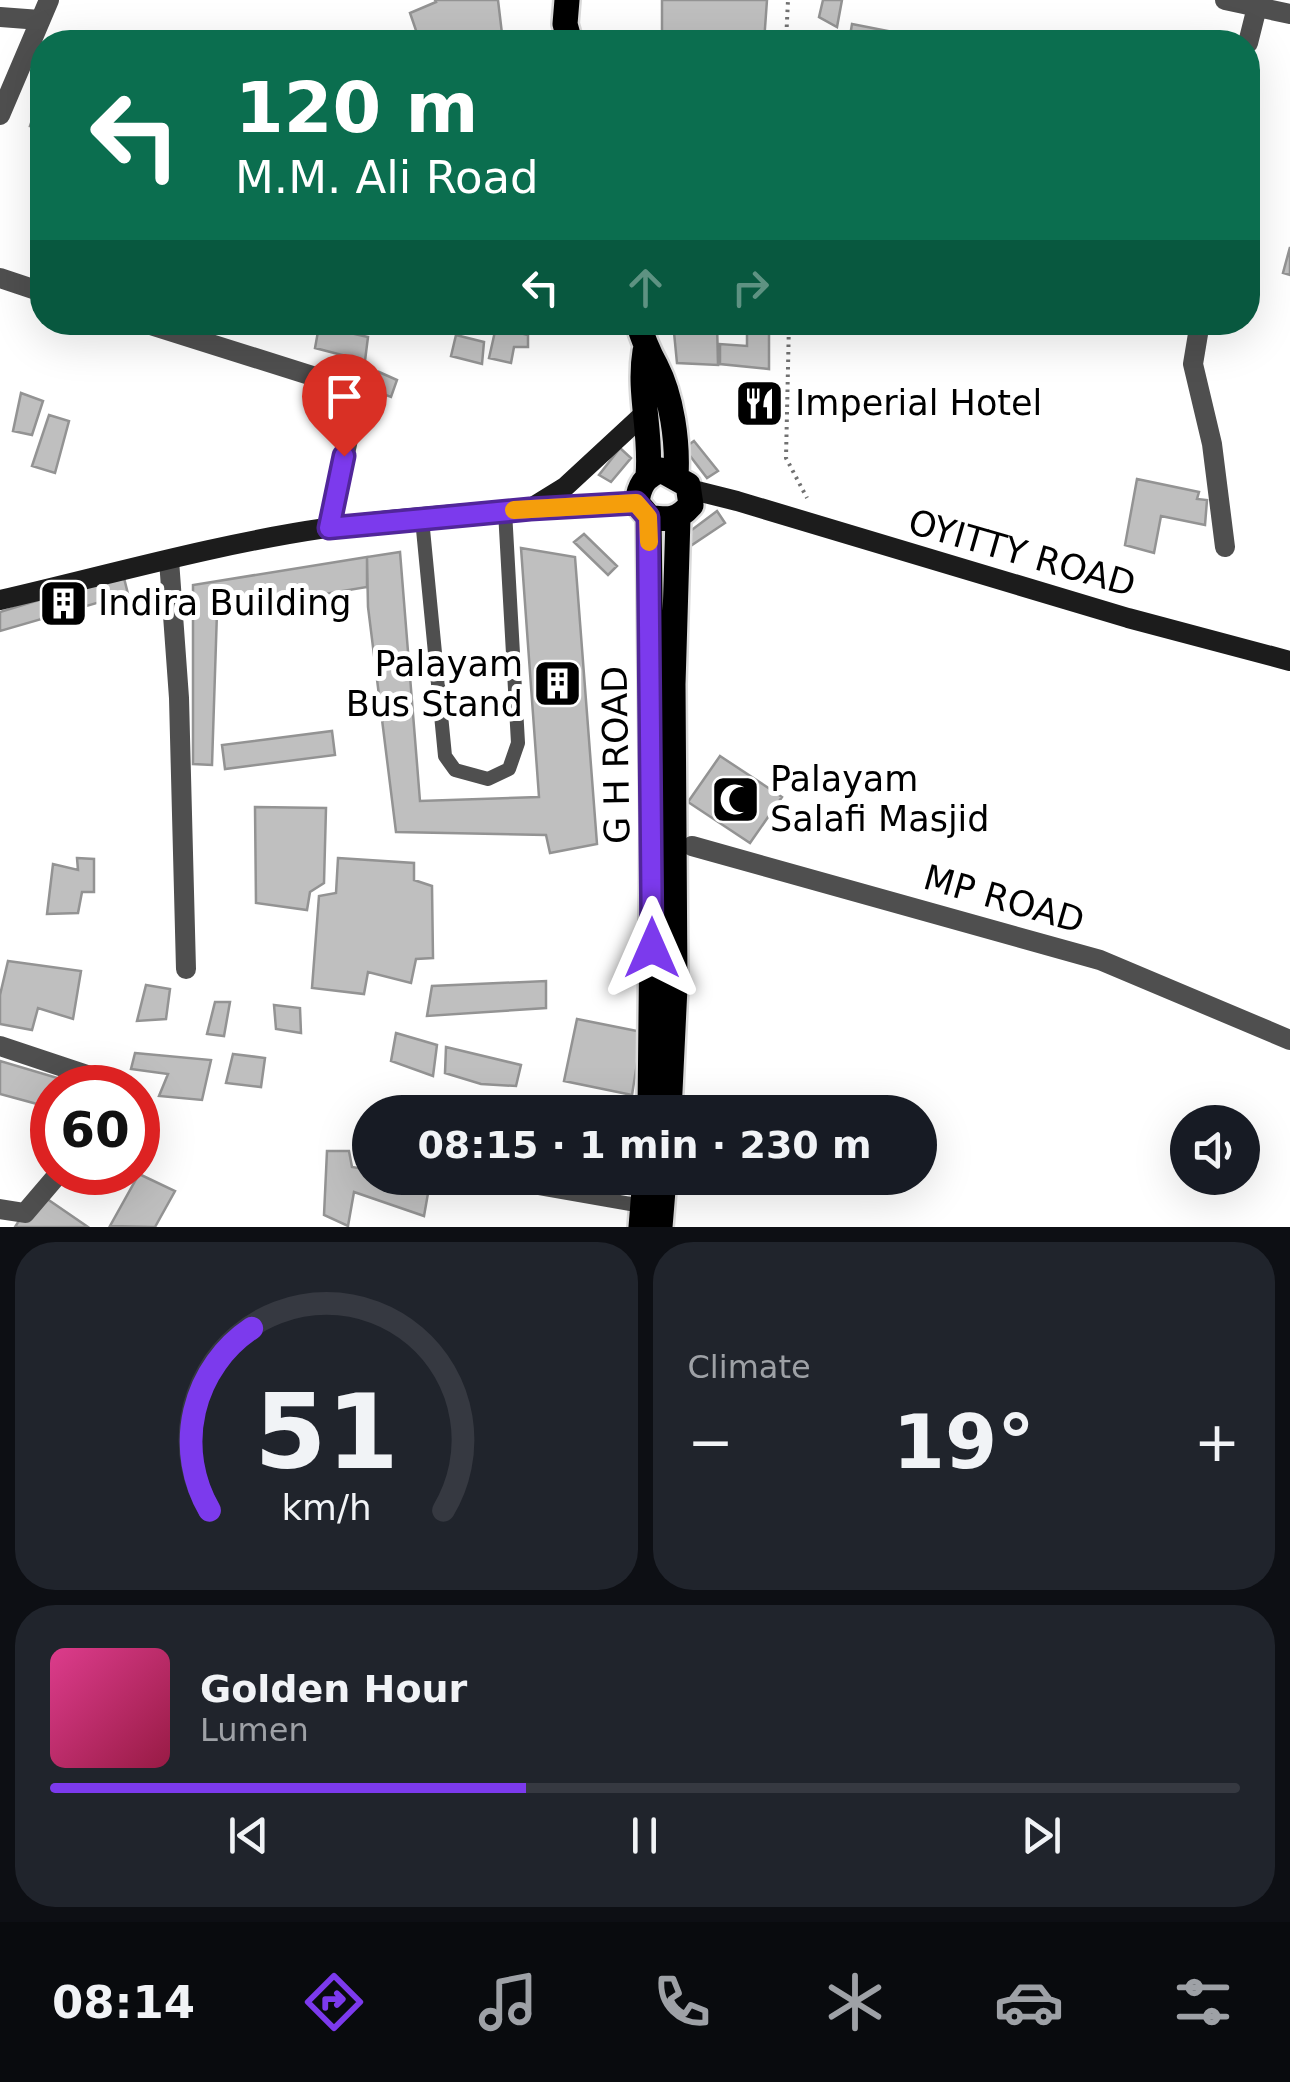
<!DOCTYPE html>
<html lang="en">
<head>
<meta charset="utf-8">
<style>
  :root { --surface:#171b24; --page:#20242c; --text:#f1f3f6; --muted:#9ea1a6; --line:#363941; --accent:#7c3aed }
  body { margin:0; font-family:"DejaVu Sans",sans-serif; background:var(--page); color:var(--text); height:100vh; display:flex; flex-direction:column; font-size:38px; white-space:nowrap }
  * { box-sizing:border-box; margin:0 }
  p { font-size:32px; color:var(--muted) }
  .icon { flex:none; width:55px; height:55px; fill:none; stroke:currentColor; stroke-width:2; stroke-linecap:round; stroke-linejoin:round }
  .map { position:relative; height:1227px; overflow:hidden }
  .panel { display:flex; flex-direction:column; gap:15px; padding:15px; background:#0d0f14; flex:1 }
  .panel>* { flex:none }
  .hud { position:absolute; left:30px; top:30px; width:1230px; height:305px; border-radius:40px; box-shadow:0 10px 40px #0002; background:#0b6e4f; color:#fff; overflow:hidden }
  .buttons { position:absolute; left:1170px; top:1105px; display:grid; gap:20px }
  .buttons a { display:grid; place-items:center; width:90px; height:90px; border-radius:50%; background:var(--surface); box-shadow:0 10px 40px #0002; font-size:50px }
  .speed { position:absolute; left:30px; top:1065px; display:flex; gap:20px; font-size:50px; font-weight:700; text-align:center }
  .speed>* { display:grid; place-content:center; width:130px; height:130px; border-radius:50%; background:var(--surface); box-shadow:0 10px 40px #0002; line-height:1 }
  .speed .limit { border:15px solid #d22; background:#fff; color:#111 }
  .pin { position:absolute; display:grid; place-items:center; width:85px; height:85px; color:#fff; margin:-102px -42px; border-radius:50% 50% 50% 0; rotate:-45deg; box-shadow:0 0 10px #0007 }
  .pin .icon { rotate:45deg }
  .me { position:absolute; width:110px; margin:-55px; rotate:0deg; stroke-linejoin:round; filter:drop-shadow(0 0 8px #0008) }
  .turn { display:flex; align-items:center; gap:35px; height:210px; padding:0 40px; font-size:45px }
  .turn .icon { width:130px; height:130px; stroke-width:2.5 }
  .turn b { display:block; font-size:70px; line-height:85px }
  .lanes { display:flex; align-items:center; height:95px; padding:0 40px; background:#0003; justify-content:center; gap:50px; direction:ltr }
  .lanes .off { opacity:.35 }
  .big { font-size:75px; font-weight:600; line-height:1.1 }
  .panel .tile { flex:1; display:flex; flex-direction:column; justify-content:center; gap:15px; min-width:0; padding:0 35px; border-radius:40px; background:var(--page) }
  .panel .dial { align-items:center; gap:0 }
  .dial svg { height:260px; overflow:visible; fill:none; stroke:var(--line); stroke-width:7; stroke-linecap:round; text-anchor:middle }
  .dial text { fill:var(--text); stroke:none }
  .song { display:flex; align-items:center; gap:30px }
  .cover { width:120px; height:120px; border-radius:15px; background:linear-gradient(135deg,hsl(330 70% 55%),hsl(340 70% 35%)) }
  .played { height:10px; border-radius:5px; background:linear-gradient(90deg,var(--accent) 40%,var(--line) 40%) }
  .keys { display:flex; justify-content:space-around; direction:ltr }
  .heat { display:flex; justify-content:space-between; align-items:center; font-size:55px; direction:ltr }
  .panel .tiles { flex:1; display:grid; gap:15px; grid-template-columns:1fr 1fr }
  .tile:last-child { grid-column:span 2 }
  .trip { position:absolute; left:352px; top:1095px; width:585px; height:100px; border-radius:50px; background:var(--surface); box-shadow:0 10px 40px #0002; font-weight:600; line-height:100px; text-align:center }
  .menu { display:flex; height:160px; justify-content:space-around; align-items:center; background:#090b0e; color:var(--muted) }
  .menu .icon { width:70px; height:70px }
  .menu .selected { color:var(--accent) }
  .menu b { font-size:45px; color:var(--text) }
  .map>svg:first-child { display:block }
  .building { fill:#bfbfbf; stroke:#939393; stroke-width:2.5 }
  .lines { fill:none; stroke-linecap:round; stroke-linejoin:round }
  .primary-casing { stroke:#dbdbdb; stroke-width:30 }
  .path { stroke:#717171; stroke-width:4; stroke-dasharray:2.5 5; stroke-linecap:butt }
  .service { stroke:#4f4f4f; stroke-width:14 }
  .pedestrian { stroke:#4f4f4f; stroke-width:20 }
  .minor { stroke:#4f4f4f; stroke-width:20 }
  .tertiary { stroke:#4f4f4f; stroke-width:20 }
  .secondary { stroke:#1c1c1c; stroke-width:20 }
  .primary { stroke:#000; stroke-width:25 }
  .route-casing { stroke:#51269a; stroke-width:25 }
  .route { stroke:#7c3aed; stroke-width:18 }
  .slow { stroke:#f59e0b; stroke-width:18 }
  .labels { text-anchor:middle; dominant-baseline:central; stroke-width:10; stroke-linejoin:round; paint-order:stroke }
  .poi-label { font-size:35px; fill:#000; stroke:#fff; text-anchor:start }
  .street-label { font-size:35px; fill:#000; stroke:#fff }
</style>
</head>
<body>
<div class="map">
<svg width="1290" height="1227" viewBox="0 0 1290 1227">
  <rect width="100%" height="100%" fill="#fff"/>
  <path class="building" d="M435,0H498L503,42H449L444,38L420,42L410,13L436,2Z
    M662,0H767L764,42H704L662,35Z
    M823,0H842L837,27L819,17Z
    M852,24L898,33L897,42H849Z
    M316,37L356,42H315Z
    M38,102L42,104V129L30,126Z
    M1290,247V275L1283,273Z
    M673,322H717L718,365L677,363Z
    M747,322H769V369L720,364V344L747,346Z
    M319,326L368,337L365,361L315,348Z
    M496,327L528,335V347H514L511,363L489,358Z
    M456,335L484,342L482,364L451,356Z
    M379,372L397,380L391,397L375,391Z
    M21,393L43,401L32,435L13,431Z
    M49,415L69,421L55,473L32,466Z
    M694,441L718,471L707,478L684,448Z
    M620,448L631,458L611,482L599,475Z
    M1137,479L1199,492L1197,499L1207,500L1205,525L1161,516L1154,553L1125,545Z
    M717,511L725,523L692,545L685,535Z
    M584,534L617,566L608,575L574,542Z
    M521,548L575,557L597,844L550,853L546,835L396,832L368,607L367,557L400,552L420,801L539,797Z
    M367,557V587L217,612L212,765L193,764V585Z
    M123,574L128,594L0,631V612Z
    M332,731L335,755L225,769L222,745Z
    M720,756L782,797L750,843L688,802Z
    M255,807L326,808L324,883L310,892L307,910L256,903Z
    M77,858L94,859V892H82L78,913L47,914L53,864L78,870Z
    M338,858L414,863V880L432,886L433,958L416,959L411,983L368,972L364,994L312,988L319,896L336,893Z
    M8,961L81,971L73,1019L38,1008L32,1030L0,1024V995Z
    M546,981V1008L427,1016L432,986Z
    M146,985L170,989L166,1019L137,1021Z
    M215,1002H230L224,1036L207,1034Z
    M274,1005L300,1008L301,1033L276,1029Z
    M577,1019L642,1032L632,1095L564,1081Z
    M396,1033L437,1045L433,1076L391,1061Z
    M446,1047L521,1065L516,1086L481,1084L445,1073Z
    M135,1053L211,1060L202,1100L159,1096L168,1074L131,1069Z
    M233,1054L265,1058L261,1087L226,1083Z
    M0,1061L91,1088H52V1108L0,1094Z
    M501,1104L543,1112H501Z
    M327,1151H349L352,1167L370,1170V1178H406L430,1182L424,1216L354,1192L348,1226L324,1215Z
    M139,1174L175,1191L155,1227L110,1226Z
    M541,1178H574L573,1185Z
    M37,1192L88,1227H15Z"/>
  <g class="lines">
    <defs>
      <path id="primary" d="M567,0L565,24L570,42
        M638,322C643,340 648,351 656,366C672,397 678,442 676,476
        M645,351C638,393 652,433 648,475
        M661,470L688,485L691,505C677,521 668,520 649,517L637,503C639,486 644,477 661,470Z
        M649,517L653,827L650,1112
        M669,1112L675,987L673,684L678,518
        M641,1227L645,1178
        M660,1227L664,1178"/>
    </defs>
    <use href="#primary" class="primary-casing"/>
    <path class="path" d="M786,42L788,0
      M789,322L786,458L807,498"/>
    <path class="service" d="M422,519L445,756L455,770L488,779L509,769L518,743L505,511
      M482,1178L642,1206"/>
    <path class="pedestrian" d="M169,560L179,698L186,969
      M692,846L1100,960L1290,1040"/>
    <path class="minor" d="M1225,0L1290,14
      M1248,43L1257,7
      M0,115L49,0
      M1200,322L1193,364L1212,444L1225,547
      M0,1046L126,1088
      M0,1209L25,1213L60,1172"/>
    <path class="tertiary" d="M0,17L40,20
      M0,278L42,292
      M141,322L341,385L352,421L329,528"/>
    <path class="secondary" d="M689,489L737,501L1128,618L1290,661
      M531,508L565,487L645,413
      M0,600C108,575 216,544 326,528C428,513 533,509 637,503"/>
    <use href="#primary" class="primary"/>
  </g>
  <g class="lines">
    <defs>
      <path id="route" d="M344,456L329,528L530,509L636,503L648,517L652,948"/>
    </defs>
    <use href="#route" class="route-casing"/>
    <use href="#route" class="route"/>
    <path class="slow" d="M514,510L636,503L648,517L649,542"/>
  </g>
  <defs>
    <symbol id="restaurant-square" viewBox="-11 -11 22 22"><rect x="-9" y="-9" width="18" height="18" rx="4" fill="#000" stroke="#fff"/><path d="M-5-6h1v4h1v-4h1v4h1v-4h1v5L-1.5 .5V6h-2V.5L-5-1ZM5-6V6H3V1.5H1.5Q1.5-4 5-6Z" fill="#fff"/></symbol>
    <symbol id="building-square" viewBox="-11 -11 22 22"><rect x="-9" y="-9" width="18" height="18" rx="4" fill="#000" stroke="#fff"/><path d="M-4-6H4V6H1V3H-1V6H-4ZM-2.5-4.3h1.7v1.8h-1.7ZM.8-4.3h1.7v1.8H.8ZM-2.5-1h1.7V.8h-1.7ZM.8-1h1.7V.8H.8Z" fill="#fff"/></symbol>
    <symbol id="mosque-square" viewBox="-11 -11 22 22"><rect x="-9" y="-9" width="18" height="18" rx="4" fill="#000" stroke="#fff"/><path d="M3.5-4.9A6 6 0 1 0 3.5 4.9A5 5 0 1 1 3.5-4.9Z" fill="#fff"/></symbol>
  </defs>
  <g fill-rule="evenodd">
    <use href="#restaurant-square" x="732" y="376" width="55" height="55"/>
    <use href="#building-square" x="36" y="576" width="55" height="55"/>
    <use href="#building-square" x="530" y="656" width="55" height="55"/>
    <use href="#mosque-square" x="708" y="772" width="55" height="55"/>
  </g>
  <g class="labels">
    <g class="poi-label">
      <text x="795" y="403">Imperial Hotel</text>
      <text x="98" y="603">Indira Building</text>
      <text x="523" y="664" text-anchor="end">Palayam<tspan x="523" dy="40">Bus Stand</tspan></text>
      <text x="770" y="779">Palayam<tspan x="770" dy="40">Salafi Masjid</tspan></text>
    </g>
    <g class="street-label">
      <text transform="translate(1022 553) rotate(16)">OYITTY ROAD</text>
      <text transform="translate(616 755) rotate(-91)">G H ROAD</text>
      <text transform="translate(1004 899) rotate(16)">MP ROAD</text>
    </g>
  </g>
</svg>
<div class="buttons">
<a><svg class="icon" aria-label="sound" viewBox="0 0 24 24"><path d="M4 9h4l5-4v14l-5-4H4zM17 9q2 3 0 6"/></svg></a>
</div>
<div class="speed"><div class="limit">60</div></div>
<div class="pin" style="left:344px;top:456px;background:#d93025"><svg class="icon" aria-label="arrive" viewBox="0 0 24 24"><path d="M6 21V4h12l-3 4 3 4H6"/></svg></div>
<svg class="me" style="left:652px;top:948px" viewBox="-20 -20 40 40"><path d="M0-17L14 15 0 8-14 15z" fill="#7c3aed" stroke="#fff" stroke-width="4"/></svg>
<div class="trip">08:15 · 1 min · 230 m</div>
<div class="hud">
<div class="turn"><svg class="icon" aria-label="left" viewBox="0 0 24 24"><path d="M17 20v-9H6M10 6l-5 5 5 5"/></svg><div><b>120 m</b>M.M. Ali Road</div></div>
<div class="lanes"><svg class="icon" aria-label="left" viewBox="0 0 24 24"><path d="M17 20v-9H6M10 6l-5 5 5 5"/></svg><svg class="icon off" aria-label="ahead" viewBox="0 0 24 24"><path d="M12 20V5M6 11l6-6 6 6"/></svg><svg class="icon off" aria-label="right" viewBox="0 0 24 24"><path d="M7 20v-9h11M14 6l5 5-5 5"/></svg></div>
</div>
</div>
<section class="panel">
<div class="tiles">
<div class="tile dial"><svg viewBox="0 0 100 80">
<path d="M14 69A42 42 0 1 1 86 69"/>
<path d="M14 69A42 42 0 0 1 27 13" stroke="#7c3aed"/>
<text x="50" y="56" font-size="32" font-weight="700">51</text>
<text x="50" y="72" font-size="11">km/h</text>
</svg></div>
<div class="tile"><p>Climate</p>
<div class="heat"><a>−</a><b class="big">19°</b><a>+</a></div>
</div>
<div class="tile">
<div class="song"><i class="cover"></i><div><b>Golden Hour</b><p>Lumen</p></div></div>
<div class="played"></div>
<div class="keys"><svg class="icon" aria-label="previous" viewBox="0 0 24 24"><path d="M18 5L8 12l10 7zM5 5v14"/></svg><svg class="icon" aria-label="pause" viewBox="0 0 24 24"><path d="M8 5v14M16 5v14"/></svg><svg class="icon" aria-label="next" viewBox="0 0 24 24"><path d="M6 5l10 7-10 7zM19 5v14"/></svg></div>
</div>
</div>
</section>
<nav class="menu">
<b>08:14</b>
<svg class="icon selected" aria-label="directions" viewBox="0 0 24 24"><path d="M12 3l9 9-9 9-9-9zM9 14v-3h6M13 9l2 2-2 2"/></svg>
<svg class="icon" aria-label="music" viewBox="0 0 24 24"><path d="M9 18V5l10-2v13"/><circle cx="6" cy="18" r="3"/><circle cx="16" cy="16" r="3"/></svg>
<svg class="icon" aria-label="phone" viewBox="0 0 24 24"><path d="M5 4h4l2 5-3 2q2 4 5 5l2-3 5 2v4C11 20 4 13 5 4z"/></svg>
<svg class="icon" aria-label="climate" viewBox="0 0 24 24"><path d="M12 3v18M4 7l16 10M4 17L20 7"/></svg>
<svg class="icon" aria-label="car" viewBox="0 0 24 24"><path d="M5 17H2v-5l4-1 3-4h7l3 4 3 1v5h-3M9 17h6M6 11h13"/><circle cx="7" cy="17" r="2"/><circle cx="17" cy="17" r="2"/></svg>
<svg class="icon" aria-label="filters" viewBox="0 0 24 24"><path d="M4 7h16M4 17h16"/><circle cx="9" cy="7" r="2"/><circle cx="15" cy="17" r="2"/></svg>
</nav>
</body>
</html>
